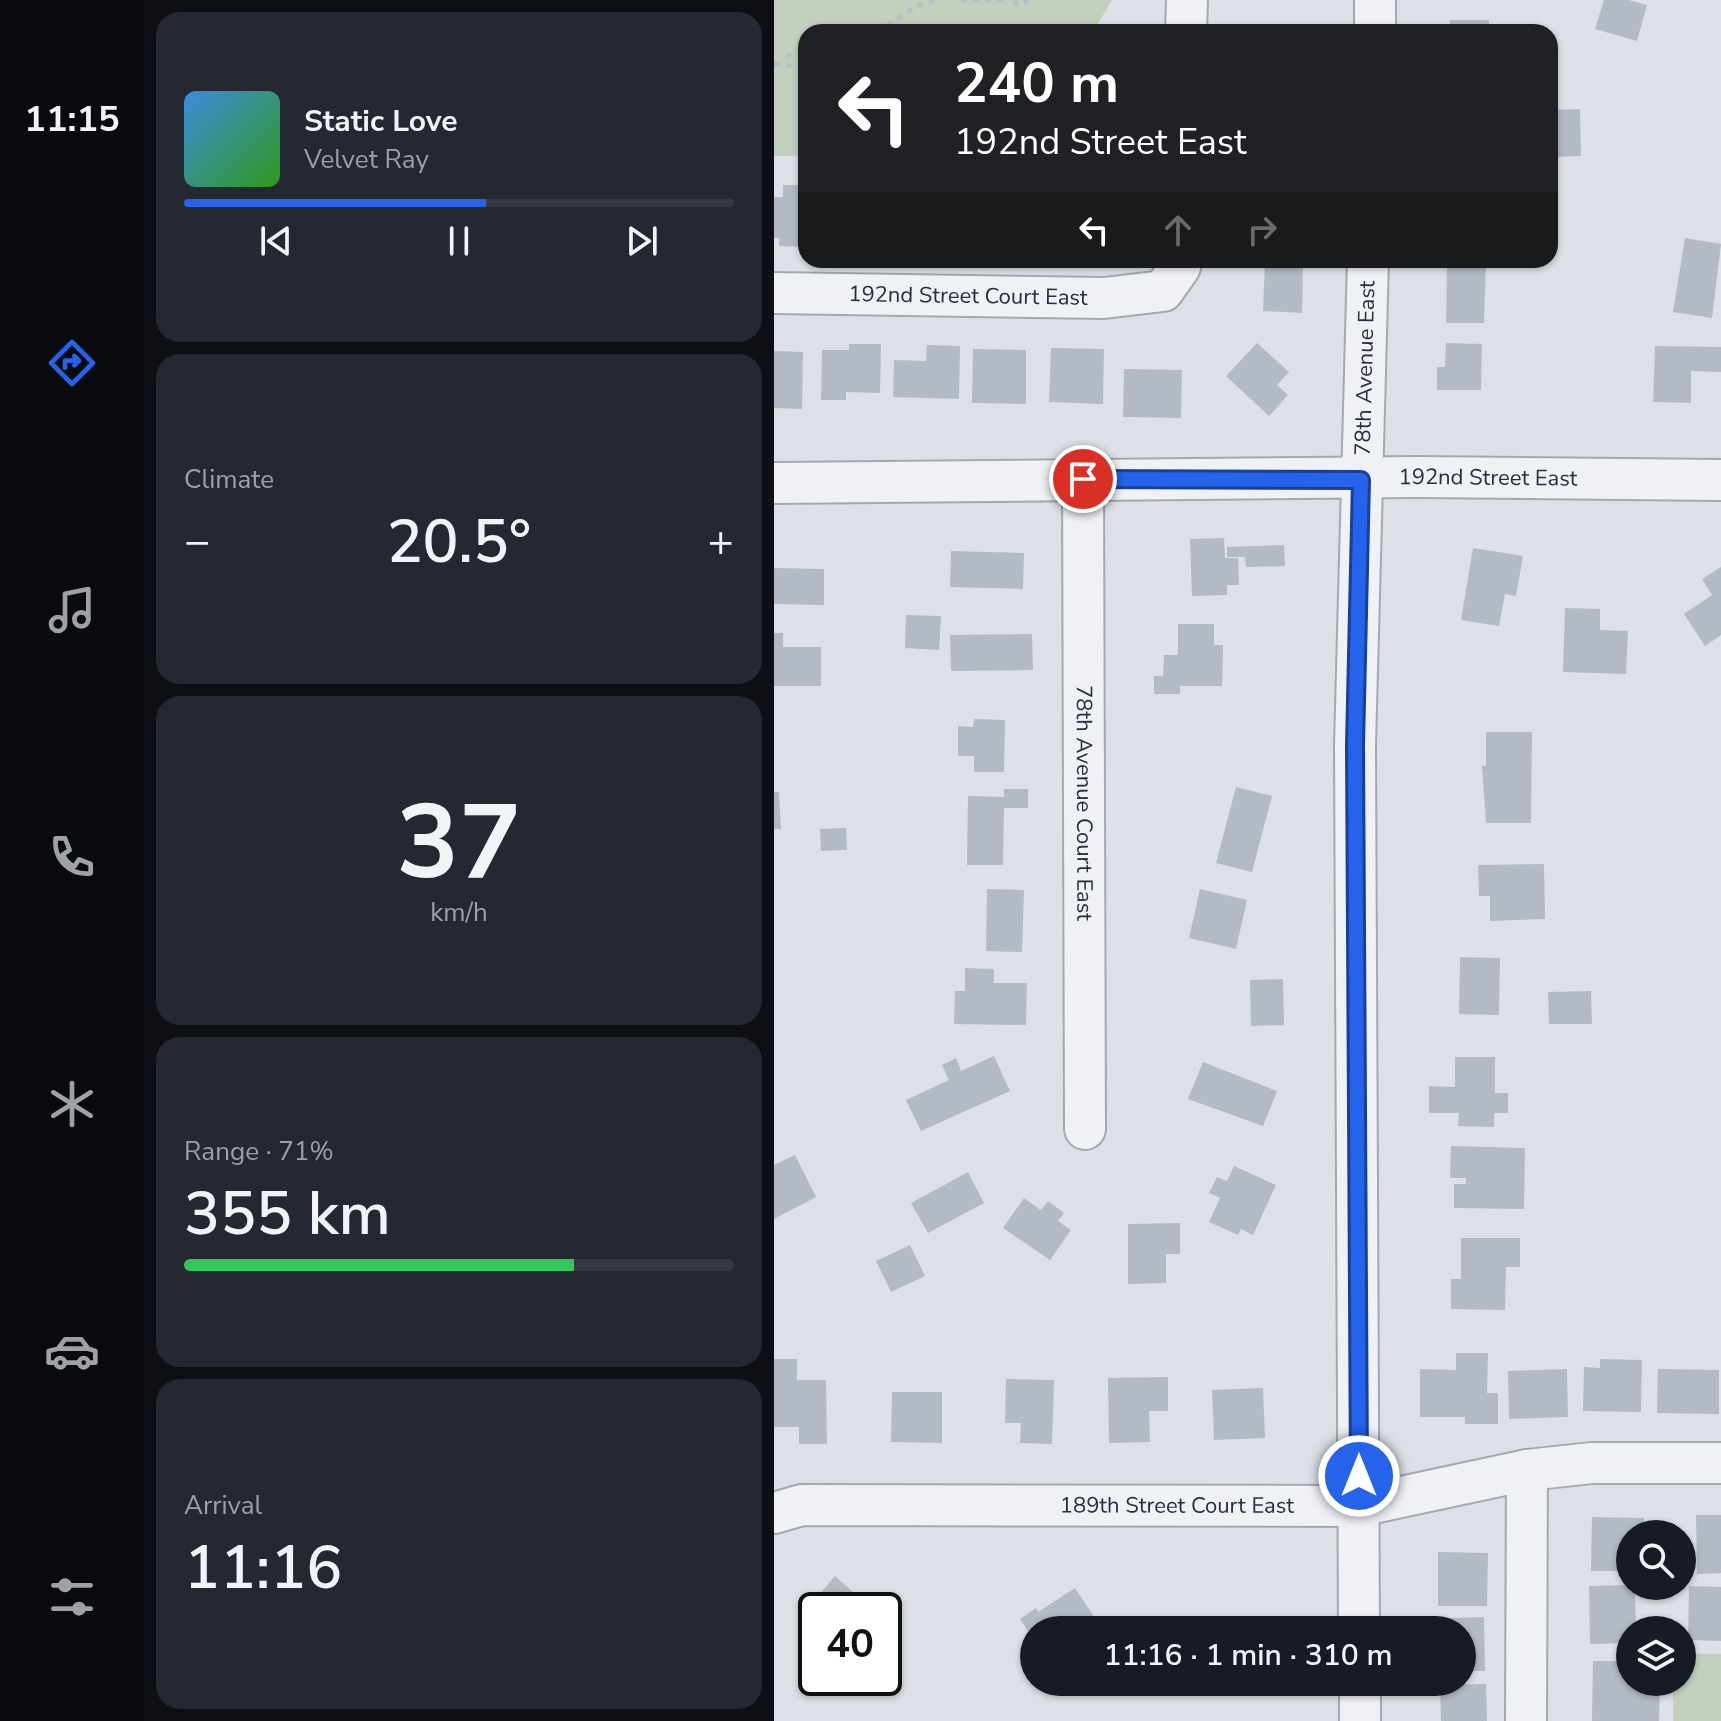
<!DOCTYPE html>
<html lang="en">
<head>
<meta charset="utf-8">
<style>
  :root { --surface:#171b24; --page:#242831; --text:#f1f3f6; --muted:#9ea1a6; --line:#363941; --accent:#2563eb }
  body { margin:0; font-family:"Nunito Sans",sans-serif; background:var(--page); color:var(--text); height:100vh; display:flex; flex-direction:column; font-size:30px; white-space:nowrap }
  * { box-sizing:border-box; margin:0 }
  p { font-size:26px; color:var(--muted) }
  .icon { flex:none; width:44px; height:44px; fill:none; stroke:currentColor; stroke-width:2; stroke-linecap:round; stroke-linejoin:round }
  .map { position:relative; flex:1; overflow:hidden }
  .side { display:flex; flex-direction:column; gap:12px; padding:12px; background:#0d0f14; width:630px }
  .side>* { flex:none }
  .banner { position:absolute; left:24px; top:24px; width:760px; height:244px; border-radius:24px; box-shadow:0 2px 6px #0004; background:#202124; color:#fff; overflow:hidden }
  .controls { position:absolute; left:842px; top:1520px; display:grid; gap:16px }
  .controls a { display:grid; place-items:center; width:80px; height:80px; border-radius:50%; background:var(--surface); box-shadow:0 2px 6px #0004; font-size:40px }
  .speed { position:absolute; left:24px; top:1592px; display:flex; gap:16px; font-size:40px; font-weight:700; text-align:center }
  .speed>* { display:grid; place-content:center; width:104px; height:104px; border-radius:50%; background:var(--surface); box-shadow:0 2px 6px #0004; line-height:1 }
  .speed .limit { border:4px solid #111; border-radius:12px; background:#fff; color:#111 }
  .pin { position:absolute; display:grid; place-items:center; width:68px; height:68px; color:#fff; margin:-34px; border:4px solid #fff; border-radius:50%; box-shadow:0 2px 8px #0007 }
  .me { position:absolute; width:88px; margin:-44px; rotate:0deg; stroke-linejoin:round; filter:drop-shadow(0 0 6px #0008) }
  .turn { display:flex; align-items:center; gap:28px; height:168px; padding:0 24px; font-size:36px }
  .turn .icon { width:104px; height:104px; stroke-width:2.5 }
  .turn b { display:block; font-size:56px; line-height:68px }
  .lanes { display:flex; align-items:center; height:76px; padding:0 24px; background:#0003; justify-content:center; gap:40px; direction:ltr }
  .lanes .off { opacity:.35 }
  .big { font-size:60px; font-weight:600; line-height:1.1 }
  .side .widget { flex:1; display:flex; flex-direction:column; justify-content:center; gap:12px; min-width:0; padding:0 28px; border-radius:24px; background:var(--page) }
  .side .dial { align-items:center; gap:0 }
  .dial b { font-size:104px; line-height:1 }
  .song { display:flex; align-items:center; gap:24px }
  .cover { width:96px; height:96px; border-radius:12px; background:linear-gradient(135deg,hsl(210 70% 55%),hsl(110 70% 35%)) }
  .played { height:8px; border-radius:4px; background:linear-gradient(90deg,var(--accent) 55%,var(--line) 55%) }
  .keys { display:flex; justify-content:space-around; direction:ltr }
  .heat { display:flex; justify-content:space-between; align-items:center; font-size:44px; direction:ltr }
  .charge { height:12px; border-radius:6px; background:linear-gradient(90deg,#34c759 71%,var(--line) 0) }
  .trip { position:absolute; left:246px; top:1616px; width:456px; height:80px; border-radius:40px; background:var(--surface); box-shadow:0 2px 6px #0004; font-weight:600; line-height:80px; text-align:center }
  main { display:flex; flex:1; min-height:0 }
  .dock { display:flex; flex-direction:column; width:144px; justify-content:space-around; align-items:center; background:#090b0e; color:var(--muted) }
  .dock .icon { width:56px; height:56px }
  .dock .active { color:var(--accent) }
  .dock b { font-size:36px; color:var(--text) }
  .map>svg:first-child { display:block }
  .green { fill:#c3d0be }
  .building { fill:#b4bac3 }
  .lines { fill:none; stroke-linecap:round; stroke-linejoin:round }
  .minor-casing { stroke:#a3a8b1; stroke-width:44 }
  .path { stroke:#bbbfc5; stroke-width:5; stroke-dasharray:6 6; stroke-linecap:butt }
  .minor { stroke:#eff1f5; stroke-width:40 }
  .route-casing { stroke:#184099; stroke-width:20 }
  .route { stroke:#2563eb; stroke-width:14 }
  .labels { text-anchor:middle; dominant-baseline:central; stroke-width:6; stroke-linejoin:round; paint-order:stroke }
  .street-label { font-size:22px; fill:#272f3d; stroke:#ecf0f4 }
</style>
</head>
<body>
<main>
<nav class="dock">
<b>11:15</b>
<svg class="icon active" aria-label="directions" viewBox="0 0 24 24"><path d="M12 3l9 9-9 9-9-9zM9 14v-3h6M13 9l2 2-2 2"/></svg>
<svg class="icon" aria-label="music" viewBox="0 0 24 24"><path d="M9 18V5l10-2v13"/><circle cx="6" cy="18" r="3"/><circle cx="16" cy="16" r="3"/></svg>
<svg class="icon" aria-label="phone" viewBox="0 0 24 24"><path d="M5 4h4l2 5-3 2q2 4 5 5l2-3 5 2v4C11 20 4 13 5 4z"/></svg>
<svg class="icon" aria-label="climate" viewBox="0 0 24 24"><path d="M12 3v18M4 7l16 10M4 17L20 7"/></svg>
<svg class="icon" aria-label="car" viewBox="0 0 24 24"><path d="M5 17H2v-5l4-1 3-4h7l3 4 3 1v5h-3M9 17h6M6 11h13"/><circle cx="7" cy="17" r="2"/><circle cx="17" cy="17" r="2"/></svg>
<svg class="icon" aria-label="filters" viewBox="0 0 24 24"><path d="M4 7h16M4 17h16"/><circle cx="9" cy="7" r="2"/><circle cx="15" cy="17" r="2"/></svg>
</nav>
<section class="side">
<div class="widget">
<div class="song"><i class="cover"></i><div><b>Static Love</b><p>Velvet Ray</p></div></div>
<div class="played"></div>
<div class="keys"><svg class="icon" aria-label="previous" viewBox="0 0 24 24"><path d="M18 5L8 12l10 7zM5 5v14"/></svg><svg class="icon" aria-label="pause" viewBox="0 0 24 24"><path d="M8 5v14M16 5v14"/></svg><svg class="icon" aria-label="next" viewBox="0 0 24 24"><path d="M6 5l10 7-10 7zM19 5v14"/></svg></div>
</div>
<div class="widget"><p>Climate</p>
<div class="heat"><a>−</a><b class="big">20.5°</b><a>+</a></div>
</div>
<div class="widget dial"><b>37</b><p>km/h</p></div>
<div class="widget"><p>Range · 71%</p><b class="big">355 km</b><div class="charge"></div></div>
<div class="widget"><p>Arrival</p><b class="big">11:16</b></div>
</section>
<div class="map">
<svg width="947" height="1721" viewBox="0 0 947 1721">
  <rect width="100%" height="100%" fill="#dde1e7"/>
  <path class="green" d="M0,0H338L319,32H32V156H0Z
    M908,1654H947V1721H899V1682H908Z"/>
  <path class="building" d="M830,0H855L873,5L863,41L821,29Z
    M676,20H715V32H676Z
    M482,27H540V32H482Z
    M806,109L807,156L776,157V110Z
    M9,185H32V247L5,246V238H0V197H9Z
    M911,238L947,244L938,318L899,312Z
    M491,260H529L528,313L489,311Z
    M673,260H712L710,323H672Z
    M483,343L515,372L503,385L514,395L495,416L452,376Z
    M672,343L708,344L707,390H663V367H671Z
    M75,344H107L106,393L72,392V400H47L48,350H75Z
    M153,345L186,346L185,399L119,397L120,360L152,361Z
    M881,346L947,347V372L917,371V403L879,402Z
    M277,348L330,349L329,404L275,402Z
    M199,349L252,350V404L198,403Z
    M0,351L29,352L28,409L0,408Z
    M350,369L408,370L407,418L349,417Z
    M450,538L451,558H464L465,585H453V595L418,596L416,539Z
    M510,545L511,566L472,567L471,557H453V547Z
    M699,548L749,556L742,596L731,594L725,626L687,620Z
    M177,551L250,553L249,589L176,587Z
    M947,567V635L931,646L910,614L938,595L928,579Z
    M0,568L50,569V605L0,604Z
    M791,608L826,609V630L854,631L852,674L789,672Z
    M132,615L167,616L165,650L131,648Z
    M404,624H440V645H449L448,686H406V694H380V676H389L390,655H404Z
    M0,633H9V647H47V686H0Z
    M258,634L259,670L177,671L176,635Z
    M200,719L231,720L230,772H200V756H184V726L199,727Z
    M712,732H758L757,823H712L708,766H712Z
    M462,787L498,796L478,872L442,863Z
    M230,789H254V808H230L229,865H193L194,796L230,797Z
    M0,792H5L7,829H0Z
    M72,828L73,850L47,851L46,829Z
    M770,864L771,919L716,921V896H705L704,865Z
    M213,889L250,890L248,952L212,951Z
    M426,889L473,900L462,949L415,938Z
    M686,957L726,958L725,1015L685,1014Z
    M191,968L220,969V983H253L252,1025L180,1024L181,991H191Z
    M509,979L510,1025L477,1026L476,980Z
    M817,991L818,1024H775L774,992Z
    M220,1056L236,1091L147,1131L132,1100L175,1080L168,1065L182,1058L187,1071Z
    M681,1057H721V1093H734V1113H720V1127L684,1126L685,1113H655V1086L681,1087Z
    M429,1062L503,1091L489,1126L414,1099Z
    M677,1146L751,1148L750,1209L680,1208V1184H692V1178H676Z
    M21,1155L42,1197L0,1219V1165Z
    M460,1166L502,1185L479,1235L467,1229L464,1235L435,1222L446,1198L435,1193L443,1177L453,1181Z
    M194,1172L210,1203L154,1233L137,1203Z
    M250,1198L267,1210L274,1201L290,1213L284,1221L297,1230L276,1260L229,1228Z
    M406,1223V1254H392V1283L354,1284V1224Z
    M687,1238H746V1267H732L731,1310L677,1309V1279H687Z
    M136,1245L151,1276L117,1292L102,1261Z
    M682,1353H714L713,1393H724V1424H691V1417H646V1369L682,1370Z
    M0,1359H23V1380H52L53,1444H25V1427H0Z
    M826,1359L868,1360L867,1412L809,1411L810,1367L826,1368Z
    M793,1369L794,1417L735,1419L734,1371Z
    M884,1369L945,1370V1414L883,1413Z
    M394,1377V1411H375L376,1442L335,1443L334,1378Z
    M232,1379L280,1380L278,1444L246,1443L247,1423H231Z
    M489,1388L491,1438L440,1440L438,1390Z
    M118,1392H168V1443L117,1442Z
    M922,1515H947V1573L923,1574Z
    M818,1517L870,1518V1534H856V1571H817Z
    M664,1552L714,1553L713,1606H664Z
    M61,1576L99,1610H55L42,1598Z
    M856,1585L861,1586L862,1630H856V1643L816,1644L815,1586Z
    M915,1586L947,1587V1641L914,1640Z
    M301,1588L329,1630H260V1640L246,1619L262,1608L264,1612Z
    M710,1617L711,1671H688V1630H657V1619Z
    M42,1630V1645L34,1638Z
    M819,1661H856V1682H886L885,1721H818Z
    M712,1684L713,1721H667L666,1685Z"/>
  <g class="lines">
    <defs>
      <g id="minor">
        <path d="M412,32L413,0"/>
        <path d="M601,32V0"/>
        <path id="s1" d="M0,293L330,298L389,291L406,267L407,260"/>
        <path id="s2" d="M309,479L311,1129"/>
        <path id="s3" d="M0,483L643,477L947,480"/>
        <path id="s4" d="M0,1513L28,1505L585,1506L753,1470L818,1463H947"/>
        <path id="s5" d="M585,1630L581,745L594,260"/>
        <path d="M586,1682V1721"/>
        <path d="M752,1721L753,1470"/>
      </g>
    </defs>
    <use href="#minor" class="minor-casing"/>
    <path class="path" d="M187,0H231
      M241,0L242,4L255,0
      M103,32L143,6L161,0
      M0,64L16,66L14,56L32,53"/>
    <use href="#minor" class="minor"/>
  </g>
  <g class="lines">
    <defs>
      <path id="route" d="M309,479L587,480L581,745L585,1476"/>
    </defs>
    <use href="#route" class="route-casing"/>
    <use href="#route" class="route"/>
  </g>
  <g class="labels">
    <g class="street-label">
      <text stroke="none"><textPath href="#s1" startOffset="194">192nd Street Court East</textPath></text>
      <text stroke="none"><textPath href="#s5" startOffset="1262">78th Avenue East</textPath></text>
      <text stroke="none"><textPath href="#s3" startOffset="714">192nd Street East</textPath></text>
      <text stroke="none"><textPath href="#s2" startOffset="324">78th Avenue Court East</textPath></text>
      <text stroke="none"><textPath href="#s4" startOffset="404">189th Street Court East</textPath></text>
    </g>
  </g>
</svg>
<div class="controls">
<a><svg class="icon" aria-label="search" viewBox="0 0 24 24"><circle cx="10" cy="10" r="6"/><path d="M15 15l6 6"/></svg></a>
<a><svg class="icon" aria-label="layers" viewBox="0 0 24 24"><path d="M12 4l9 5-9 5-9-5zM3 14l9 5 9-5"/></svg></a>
</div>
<div class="speed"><div class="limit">40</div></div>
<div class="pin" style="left:309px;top:479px;background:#d93025"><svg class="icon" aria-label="arrive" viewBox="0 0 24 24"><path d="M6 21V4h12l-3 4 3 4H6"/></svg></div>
<svg class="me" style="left:585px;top:1476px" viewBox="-20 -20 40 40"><circle r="17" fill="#2563eb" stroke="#fff" stroke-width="3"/><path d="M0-11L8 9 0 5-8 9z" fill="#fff"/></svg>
<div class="trip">11:16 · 1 min · 310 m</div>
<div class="banner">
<div class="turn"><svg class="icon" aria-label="left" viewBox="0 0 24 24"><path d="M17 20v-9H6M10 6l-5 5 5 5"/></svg><div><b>240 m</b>192nd Street East</div></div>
<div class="lanes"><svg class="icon" aria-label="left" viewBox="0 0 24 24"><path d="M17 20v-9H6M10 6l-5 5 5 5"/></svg><svg class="icon off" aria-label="ahead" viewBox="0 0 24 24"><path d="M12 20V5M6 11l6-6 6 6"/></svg><svg class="icon off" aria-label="right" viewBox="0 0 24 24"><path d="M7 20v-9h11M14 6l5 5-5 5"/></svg></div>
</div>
</div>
</main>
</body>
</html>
